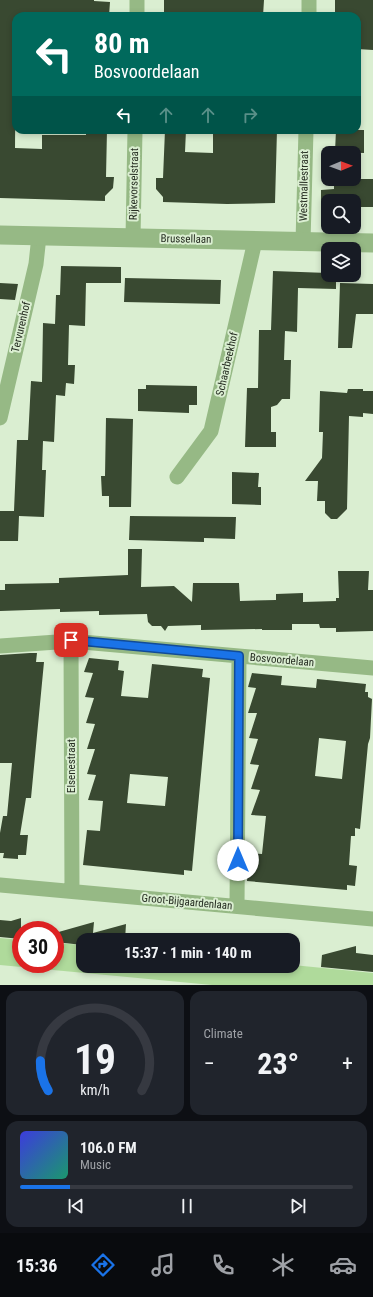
<!DOCTYPE html>
<html lang="en">
<head>
<meta charset="utf-8">
<style>
  :root { --surface:#171b24; --page:#20242c; --text:#f1f3f6; --muted:#9ea1a6; --line:#363941; --accent:#1a73e8 }
  body { margin:0; font-family:"Roboto Condensed",sans-serif; background:var(--page); color:var(--text); height:100vh; display:flex; flex-direction:column; font-size:15px; white-space:nowrap }
  * { box-sizing:border-box; margin:0 }
  p { font-size:13px; color:var(--muted) }
  .icon { flex:none; width:22px; height:22px; fill:none; stroke:currentColor; stroke-width:2; stroke-linecap:round; stroke-linejoin:round }
  .map { position:relative; height:985px; overflow:hidden }
  .drawer { display:flex; flex-direction:column; gap:6px; padding:6px; background:#0d0f14; flex:1 }
  .drawer>* { flex:none }
  .top-card { position:absolute; left:12px; top:12px; width:349px; height:122px; border-radius:12px; box-shadow:0 2px 6px #0003; background:#00695c; color:#fff; overflow:hidden }
  .needle { width:26px; rotate:89deg }
  .tools { position:absolute; left:321px; top:146px; display:grid; gap:8px }
  .tools a { display:grid; place-items:center; width:40px; height:40px; border-radius:8px; background:var(--surface); box-shadow:0 2px 6px #0003; font-size:20px }
  .speed { position:absolute; left:12px; top:921px; display:flex; gap:8px; font-size:20px; font-weight:700; text-align:center }
  .speed>* { display:grid; place-content:center; width:52px; height:52px; border-radius:50%; background:var(--surface); box-shadow:0 2px 6px #0003; line-height:1 }
  .speed .limit { border:6px solid #d22; background:#fff; color:#111 }
  .pin { position:absolute; display:grid; place-items:center; width:34px; height:34px; color:#fff; margin:-17px; border-radius:8px; box-shadow:0 2px 6px #0006 }
  .me { position:absolute; width:44px; margin:-22px; rotate:0deg; stroke-linejoin:round; filter:drop-shadow(0 0 3px #0008) }
  .turn { display:flex; align-items:center; gap:14px; height:84px; padding:0 16px; font-size:18px }
  .turn .icon { width:52px; height:52px; stroke-width:2.5 }
  .turn b { display:block; font-size:28px; line-height:34px }
  .lanes { display:flex; align-items:center; height:38px; padding:0 16px; background:#0003; justify-content:center; gap:20px; direction:ltr }
  .lanes .off { opacity:.35 }
  .big { font-size:30px; font-weight:700; line-height:1.1 }
  .drawer .card { flex:1; display:flex; flex-direction:column; justify-content:center; gap:6px; min-width:0; padding:0 14px; border-radius:12px; background:var(--page) }
  .drawer .dial { align-items:center; gap:0 }
  .dial svg { height:104px; overflow:visible; fill:none; stroke:var(--line); stroke-width:7; stroke-linecap:round; text-anchor:middle }
  .dial text { fill:var(--text); stroke:none }
  .song { display:flex; align-items:center; gap:12px }
  .cover { width:48px; height:48px; border-radius:6px; background:linear-gradient(135deg,hsl(240 70% 55%),hsl(160 70% 35%)) }
  .played { height:4px; border-radius:2px; background:linear-gradient(90deg,var(--accent) 15%,var(--line) 15%) }
  .keys { display:flex; justify-content:space-around; direction:ltr }
  .heat { display:flex; justify-content:space-between; align-items:center; font-size:22px; direction:ltr }
  .drawer .tiles { flex:1; display:grid; gap:6px; grid-template-columns:1fr 1fr }
  .card:last-child { grid-column:span 2 }
  .trip { position:absolute; left:76px; top:933px; width:224px; height:40px; border-radius:12px; background:var(--surface); box-shadow:0 2px 6px #0003; font-weight:700; line-height:40px; text-align:center }
  .tabs { display:flex; height:64px; justify-content:space-around; align-items:center; background:#090b0e; color:var(--muted) }
  .tabs .icon { width:28px; height:28px }
  .tabs .on { color:var(--accent) }
  .tabs b { font-size:18px; color:var(--text) }
  .map>svg:first-child { display:block }
  .green { fill:#afda9b }
  .building { fill:#394931; fill-rule:evenodd }
  .lines { fill:none; stroke-linecap:round; stroke-linejoin:round }
  .minor { stroke:#96b985; stroke-width:15 }
  .tertiary { stroke:#96b985; stroke-width:19 }
  .route-casing { stroke:#114b97; stroke-width:10 }
  .route { stroke:#1a73e8; stroke-width:7 }
  .labels { text-anchor:middle; dominant-baseline:central; stroke-width:4; stroke-linejoin:round; paint-order:stroke }
  .street-label { font-size:11px; fill:#262d22; stroke:#daeed1 }
</style>
</head>
<body>
<div class="map">
<svg width="373" height="985" viewBox="0 0 373 985">
  <rect width="100%" height="100%" fill="#daeed1"/>
  <path class="green" d="M0,938L21,940V964H55V943L83,945V966L293,965L373,973V985H212L0,965Z"/>
  <path class="building" d="M0,0H94V1L110,2L109,16L16,15L15,148L42,149V135H86V130H107L106,177H114L113,188L105,196V201L0,198Z
    M164,0H264L263,16H164Z
    M335,0H373V50L357,49V16H335Z
    M165,130H186L185,152L213,153V133H224V130H277L275,203L227,204L163,202V197L156,189V178H163Z
    M336,130H364V153L335,152Z
    M334,179H373V207H354V201H328V204L321,203V190L334,189Z
    M61,266L121,267V283H86L85,326L69,325L68,365H75L74,384L66,383L65,396L56,395L54,442L43,441L42,470H46L44,517L19,516L18,541H0V511H14L17,440H28L31,381L42,382L43,323L55,324L56,295H60Z
    M273,271L328,273V275H336V289L298,288L297,332L285,331L284,360H291L290,399H282L277,405L271,407V432H276V447H245L247,388H258L259,330H271Z
    M125,278L221,280L220,304L124,302Z
    M0,283L18,284L15,300L0,299Z
    M340,283L373,284V314H356L352,348H338Z
    M146,385L197,386V405H189V413L138,411V389H146Z
    M348,389H363V391H373V414L363,413V417L349,416L347,509L337,519H331L325,513V501H317L318,481H305L322,458L323,432H319L320,391L347,393Z
    M106,418L133,419L131,507H109V496H102L101,476H105Z
    M232,472L259,473L258,487H261V505L232,504Z
    M130,516L236,517L235,539L204,538V542L129,540Z
    M128,549H142L141,587L174,586L192,602L193,583H239L240,601L276,600V594L303,593V602L336,601V598H339L338,571H369L368,590H373V631L336,632V628H320L319,624H292V630H262V629L201,630V625L168,626L165,631L161,626H152L148,622L147,614L99,615V611L60,612V609L0,611V590H5V584L59,583V578L128,575Z
    M30,653H37L36,662H44L31,798H26L20,835H28L26,855H18V859L3,858L4,853H0V833L3,816H7L12,763H0V655Z
    M89,658L119,661L118,670L124,671L121,696L148,698L152,664L203,669L202,677L210,678L192,871L184,870V875L83,865L87,830L100,831L103,801L88,800L96,775L87,774L95,749H87L95,724L86,723L94,698L85,697L93,673L84,672ZM130,774L168,777L165,806L127,803Z
    M252,673L282,676L281,685L316,688L317,679L366,684L365,692H368V697L372,699L370,738L368,744L360,829L355,828V836H351L349,865L357,866L355,886L347,885V890L247,881L249,853L262,854L266,816L251,815L260,790L251,789L259,765L250,764L258,739L249,738L257,713H248L256,688L248,687ZM319,738L346,741L342,779L315,776Z
    M21,918V939L0,937V920L11,921Z
    M94,922L93,933L126,924L125,940H83V945L55,942V933Z
    M356,946V953L373,955V972L321,967L322,955Z"/>
  <g class="lines">
    <path class="minor" d="M137,16V0
      M309,16V0
      M133,238L135,130
      M303,242L306,130
      M0,418L36,264L39,236
      M177,477L211,431L255,241
      M71,641L72,891
      M0,646L71,641L373,668
      M0,885L373,919
      M237,906L239,656"/>
    <path class="tertiary" d="M0,235L373,243"/>
  </g>
  <g class="lines">
    <defs>
      <path id="route" d="M71,640L239,656L238,860"/>
    </defs>
    <use href="#route" class="route-casing"/>
    <use href="#route" class="route"/>
  </g>
  <g class="labels">
    <g class="street-label">
      <text transform="translate(134 184) rotate(-89)">Rijkevorselstraat</text>
      <text transform="translate(304 186) rotate(-89)">Westmallestraat</text>
      <text transform="translate(186 239) rotate(1)">Brussellaan</text>
      <text transform="translate(21 327) rotate(-77)">Tervurenhof</text>
      <text transform="translate(227 364) rotate(-77)">Schaarbeekhof</text>
      <text transform="translate(282 660) rotate(5)">Bosvoordelaan</text>
      <text transform="translate(71 766) rotate(-90)">Elsenestraat</text>
      <text transform="translate(187 902) rotate(5)">Groot-Bijgaardenlaan</text>
    </g>
  </g>
</svg>
<div class="tools">
<a><svg class="needle" viewBox="-14 -14 28 28"><path d="M0-13l5 13h-10z" fill="#e53935"/><path d="M0 13l5-13h-10z" fill="#9ea1a6"/></svg></a>
<a><svg class="icon" aria-label="search" viewBox="0 0 24 24"><circle cx="10" cy="10" r="6"/><path d="M15 15l6 6"/></svg></a>
<a><svg class="icon" aria-label="layers" viewBox="0 0 24 24"><path d="M12 4l9 5-9 5-9-5zM3 14l9 5 9-5"/></svg></a>
</div>
<div class="speed"><div class="limit">30</div></div>
<div class="pin" style="left:71px;top:640px;background:#d93025"><svg class="icon" aria-label="arrive" viewBox="0 0 24 24"><path d="M6 21V4h12l-3 4 3 4H6"/></svg></div>
<svg class="me" style="left:238px;top:860px" viewBox="-20 -20 40 40"><circle r="19" fill="#fff"/><path d="M0-13L10 11 0 6-10 11z" fill="#1a73e8"/></svg>
<div class="trip">15:37 · 1 min · 140 m</div>
<div class="top-card">
<div class="turn"><svg class="icon" aria-label="left" viewBox="0 0 24 24"><path d="M17 20v-9H6M10 6l-5 5 5 5"/></svg><div><b>80 m</b>Bosvoordelaan</div></div>
<div class="lanes"><svg class="icon" aria-label="left" viewBox="0 0 24 24"><path d="M17 20v-9H6M10 6l-5 5 5 5"/></svg><svg class="icon off" aria-label="ahead" viewBox="0 0 24 24"><path d="M12 20V5M6 11l6-6 6 6"/></svg><svg class="icon off" aria-label="ahead" viewBox="0 0 24 24"><path d="M12 20V5M6 11l6-6 6 6"/></svg><svg class="icon off" aria-label="right" viewBox="0 0 24 24"><path d="M7 20v-9h11M14 6l5 5-5 5"/></svg></div>
</div>
</div>
<section class="drawer">
<div class="tiles">
<div class="card dial"><svg viewBox="0 0 100 80">
<path d="M14 69A42 42 0 1 1 86 69"/>
<path d="M14 69A42 42 0 0 1 8 46" stroke="#1a73e8"/>
<text x="50" y="56" font-size="32" font-weight="700">19</text>
<text x="50" y="72" font-size="11">km/h</text>
</svg></div>
<div class="card"><p>Climate</p>
<div class="heat"><a>−</a><b class="big">23°</b><a>+</a></div>
</div>
<div class="card">
<div class="song"><i class="cover"></i><div><b>106.0 FM</b><p>Music</p></div></div>
<div class="played"></div>
<div class="keys"><svg class="icon" aria-label="previous" viewBox="0 0 24 24"><path d="M18 5L8 12l10 7zM5 5v14"/></svg><svg class="icon" aria-label="pause" viewBox="0 0 24 24"><path d="M8 5v14M16 5v14"/></svg><svg class="icon" aria-label="next" viewBox="0 0 24 24"><path d="M6 5l10 7-10 7zM19 5v14"/></svg></div>
</div>
</div>
</section>
<nav class="tabs">
<b>15:36</b>
<svg class="icon on" aria-label="directions" viewBox="0 0 24 24"><path d="M12 3l9 9-9 9-9-9zM9 14v-3h6M13 9l2 2-2 2"/></svg>
<svg class="icon" aria-label="music" viewBox="0 0 24 24"><path d="M9 18V5l10-2v13"/><circle cx="6" cy="18" r="3"/><circle cx="16" cy="16" r="3"/></svg>
<svg class="icon" aria-label="phone" viewBox="0 0 24 24"><path d="M5 4h4l2 5-3 2q2 4 5 5l2-3 5 2v4C11 20 4 13 5 4z"/></svg>
<svg class="icon" aria-label="climate" viewBox="0 0 24 24"><path d="M12 3v18M4 7l16 10M4 17L20 7"/></svg>
<svg class="icon" aria-label="car" viewBox="0 0 24 24"><path d="M5 17H2v-5l4-1 3-4h7l3 4 3 1v5h-3M9 17h6M6 11h13"/><circle cx="7" cy="17" r="2"/><circle cx="17" cy="17" r="2"/></svg>
</nav>
</body>
</html>
